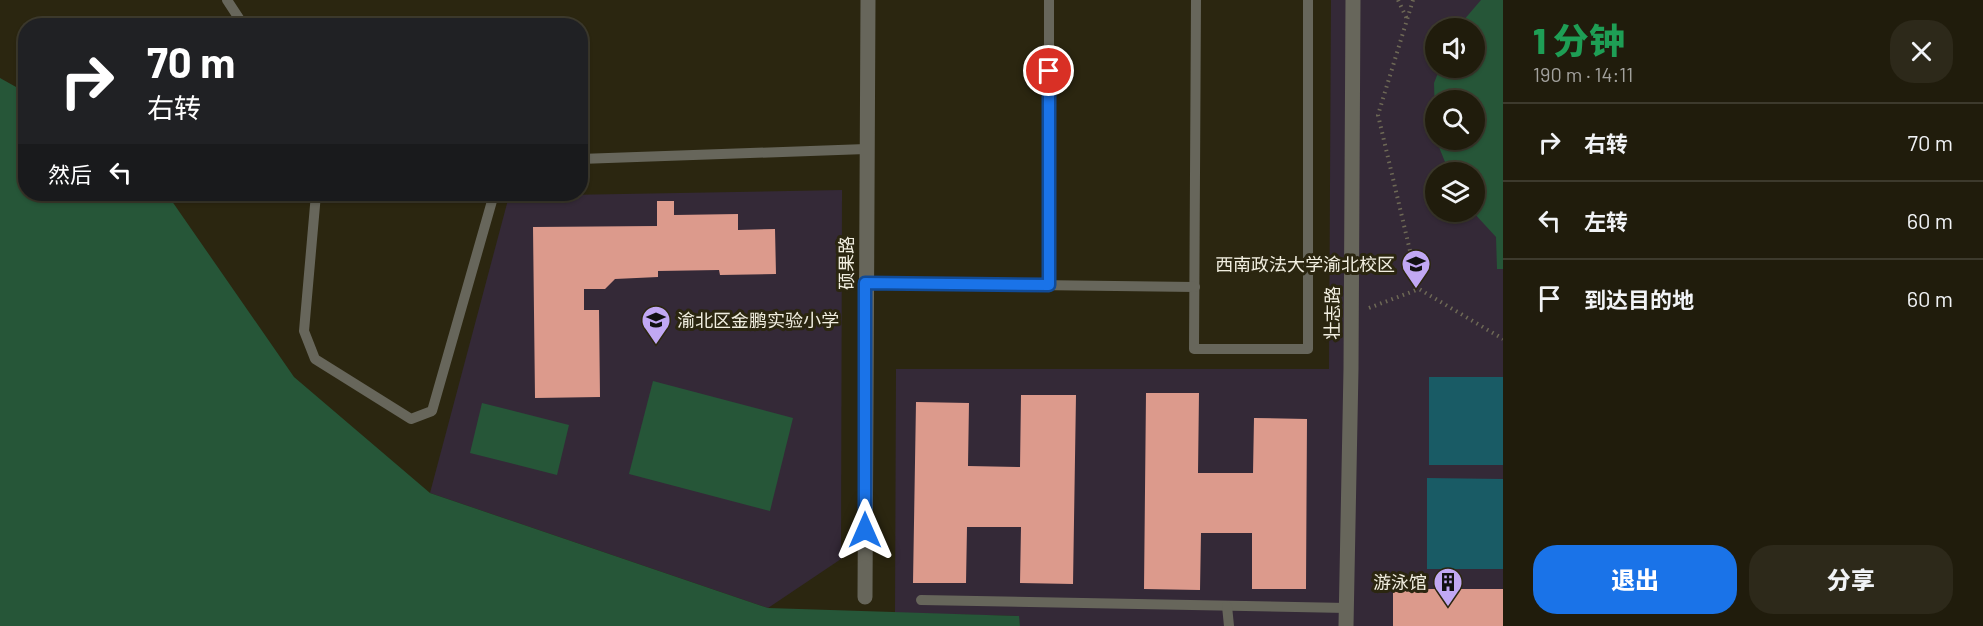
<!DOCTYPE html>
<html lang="zh">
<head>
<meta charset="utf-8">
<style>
  body { margin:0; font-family:Barlow,"Noto Sans SC",sans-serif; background:#2d291a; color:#f1f3f6; height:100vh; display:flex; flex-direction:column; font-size:22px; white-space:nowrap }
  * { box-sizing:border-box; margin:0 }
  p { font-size:20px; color:#a2a19d }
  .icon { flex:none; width:33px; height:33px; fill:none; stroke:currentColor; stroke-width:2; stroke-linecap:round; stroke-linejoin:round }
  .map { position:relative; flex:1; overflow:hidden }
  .panel { display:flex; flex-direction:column; background:#201c0c; width:480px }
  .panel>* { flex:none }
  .top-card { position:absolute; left:18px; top:18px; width:570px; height:183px; border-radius:24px; box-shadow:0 2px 4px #0004,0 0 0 2px #3d3a2d; background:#202124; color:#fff; overflow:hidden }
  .fabs { position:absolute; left:1425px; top:18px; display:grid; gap:12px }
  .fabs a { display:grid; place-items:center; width:60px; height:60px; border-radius:50%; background:#201c0c; box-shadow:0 2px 4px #0004,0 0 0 2px #3d3a2d; font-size:30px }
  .pin { position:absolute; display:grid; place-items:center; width:51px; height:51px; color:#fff; margin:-26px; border:3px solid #fff; border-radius:50%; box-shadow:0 2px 6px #0007 }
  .me { position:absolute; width:66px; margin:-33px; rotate:0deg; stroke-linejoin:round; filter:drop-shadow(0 0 4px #0008) }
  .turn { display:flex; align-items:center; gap:21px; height:126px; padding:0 30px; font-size:27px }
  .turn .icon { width:78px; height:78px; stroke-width:2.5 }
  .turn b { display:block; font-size:42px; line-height:51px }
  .then { display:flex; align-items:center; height:57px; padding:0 30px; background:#0003; gap:12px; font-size:22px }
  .round { display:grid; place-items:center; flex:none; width:63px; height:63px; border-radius:24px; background:#2d291a }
  .overview { display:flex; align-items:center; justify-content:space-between; height:102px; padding:0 30px }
  h1 { font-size:36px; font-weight:800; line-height:45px; color:#1e9e55 }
  .button { display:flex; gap:12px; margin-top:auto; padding:12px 30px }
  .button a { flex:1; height:69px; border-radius:24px; background:#1a73e8; color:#fff; font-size:24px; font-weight:800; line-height:69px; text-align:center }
  .button a+a { background:#2d291a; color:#f1f3f6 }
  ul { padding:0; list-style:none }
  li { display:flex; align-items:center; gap:18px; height:78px; padding:0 30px; border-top:2px solid #3d3a2d }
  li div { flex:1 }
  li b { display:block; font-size:22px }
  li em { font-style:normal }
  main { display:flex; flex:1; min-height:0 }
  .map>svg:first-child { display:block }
</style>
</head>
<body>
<main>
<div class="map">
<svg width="1503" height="626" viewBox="0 0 1503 626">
  <rect width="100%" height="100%" fill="#2b2610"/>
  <g fill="#342937" fill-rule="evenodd">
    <path d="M1331,0H1503V626H1020L1018,616L895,613L896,369H1329ZM1436,28H1474V68H1436ZM1436,100H1474V140H1436ZM1436,172H1474V212H1436Z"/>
    <path d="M842,190L841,559L768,608L430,493L509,196Z"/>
  </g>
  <g fill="#265638">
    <path d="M1481,0H1503V269H1497L1496,237L1473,212L1474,172H1449L1437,142V140H1474V100H1436L1435,116L1434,83L1440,68H1474V28H1457Z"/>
    <path d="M0,78L25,92L26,194H167L294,377L430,493L768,608L1019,616L1020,626H0Z"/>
    <path d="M653,381L793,418L770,511L629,474Z"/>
    <path d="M482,403L569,425L557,475L470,453Z"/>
  </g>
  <g fill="#195b65">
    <rect x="1429" y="377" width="74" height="88"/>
    <path d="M1427,478L1503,479V569H1427Z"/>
  </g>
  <g fill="#dc9a8c">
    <path d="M657,201H674V215L738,214V230L775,229L776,274L720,275L719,270L658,271V277L615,279L605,289H584V310H599L600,397L535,398L533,227L657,226Z"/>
    <path d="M1146,393H1199L1198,473H1253L1254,418L1307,419L1306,589H1252V533H1201L1200,590L1144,589Z"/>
    <path d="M1021,395H1076L1073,584L1020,583L1021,527H967L966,583H913L916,402L969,403L968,466L1020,467Z"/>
    <rect x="1393" y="589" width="110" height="37"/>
  </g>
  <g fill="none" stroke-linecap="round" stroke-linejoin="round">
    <g stroke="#6e6956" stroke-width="4" stroke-dasharray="1.5 4.5" stroke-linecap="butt">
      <path d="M1398,0L1407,19"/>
      <path d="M1413,0L1378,115L1419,289L1503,339"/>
      <path d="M1369,308L1419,289"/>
    </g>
    <g stroke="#67665b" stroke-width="10">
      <path d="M227,0L244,26"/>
      <path d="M1196,0L1194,349H1308V0"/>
      <path d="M580,159L866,149"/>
      <path d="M316,194L304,331L315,359L411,419L432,411L494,194"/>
      <path d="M865,283L1195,287"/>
      <path d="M1049,285V0"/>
      <path d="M921,600L1347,608"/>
      <path d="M1227,606L1229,626"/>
    </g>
    <path stroke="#67665b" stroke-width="15" d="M1346,626L1351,369L1353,0"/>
    <path stroke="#67665b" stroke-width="15" d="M865,597L868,0"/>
  </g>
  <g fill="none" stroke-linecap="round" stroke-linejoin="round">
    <g stroke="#114b97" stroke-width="15">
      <path id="route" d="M865,530V283L1049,285V71"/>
    </g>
    <use href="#route" stroke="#1a73e8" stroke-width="10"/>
  </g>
  <defs>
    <g id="university-pin" transform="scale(1.5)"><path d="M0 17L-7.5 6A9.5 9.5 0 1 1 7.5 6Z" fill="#c1a8f3" stroke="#2b2610"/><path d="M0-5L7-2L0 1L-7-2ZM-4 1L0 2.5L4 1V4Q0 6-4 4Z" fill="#111"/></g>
    <g id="school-pin" transform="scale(1.5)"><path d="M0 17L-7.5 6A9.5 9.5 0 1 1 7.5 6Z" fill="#c1a8f3" stroke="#2b2610"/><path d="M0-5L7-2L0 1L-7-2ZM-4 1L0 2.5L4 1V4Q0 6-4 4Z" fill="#111"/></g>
    <g id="building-pin" transform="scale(1.5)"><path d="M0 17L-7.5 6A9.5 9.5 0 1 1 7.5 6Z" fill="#c1a8f3" stroke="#2b2610"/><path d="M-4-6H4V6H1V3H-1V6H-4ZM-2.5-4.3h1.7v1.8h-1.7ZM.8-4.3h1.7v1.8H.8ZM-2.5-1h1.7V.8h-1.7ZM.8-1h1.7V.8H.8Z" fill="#111"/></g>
  </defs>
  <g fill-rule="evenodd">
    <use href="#university-pin" x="1416" y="264"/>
    <use href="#school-pin" x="656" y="320"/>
    <use href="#building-pin" x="1448" y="582"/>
  </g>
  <g text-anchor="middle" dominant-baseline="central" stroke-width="6" stroke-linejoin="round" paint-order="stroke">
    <g font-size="18" fill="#f1eee0" stroke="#2b2610">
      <text transform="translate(846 263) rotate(-90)">硕果路</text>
      <text transform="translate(1332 313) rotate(-90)">壮志路</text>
    </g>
    <g font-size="18" fill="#f1eee0" stroke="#2b2610" text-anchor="end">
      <text x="1395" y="264">西南政法大学渝北校区</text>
      <text x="677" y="320" text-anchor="start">渝北区金鹏实验小学</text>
      <text x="1427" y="582">游泳馆</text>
    </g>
  </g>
</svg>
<div class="fabs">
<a><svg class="icon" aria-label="sound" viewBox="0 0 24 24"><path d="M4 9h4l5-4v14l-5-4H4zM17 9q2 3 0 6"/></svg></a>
<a><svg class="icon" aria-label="search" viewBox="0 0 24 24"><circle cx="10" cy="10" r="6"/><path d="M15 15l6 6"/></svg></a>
<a><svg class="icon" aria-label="layers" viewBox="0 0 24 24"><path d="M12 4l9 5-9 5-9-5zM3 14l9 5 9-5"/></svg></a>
</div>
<div class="pin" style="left:1049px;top:71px;background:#d93025"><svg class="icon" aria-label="arrive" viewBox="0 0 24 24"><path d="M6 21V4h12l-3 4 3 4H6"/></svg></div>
<svg class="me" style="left:865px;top:530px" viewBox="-20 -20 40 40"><path d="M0-17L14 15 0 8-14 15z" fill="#1a73e8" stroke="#fff" stroke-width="4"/></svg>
<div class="top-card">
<div class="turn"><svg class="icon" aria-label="right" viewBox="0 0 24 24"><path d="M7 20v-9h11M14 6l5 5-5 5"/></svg><div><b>70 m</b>右转</div></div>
<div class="then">然后<svg class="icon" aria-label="left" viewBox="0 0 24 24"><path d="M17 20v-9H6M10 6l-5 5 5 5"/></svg></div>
</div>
</div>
<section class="panel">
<div class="overview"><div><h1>1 分钟</h1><p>190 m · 14:11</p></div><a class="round"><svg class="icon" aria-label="close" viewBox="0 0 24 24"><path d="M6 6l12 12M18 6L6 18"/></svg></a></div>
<ul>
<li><svg class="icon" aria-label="right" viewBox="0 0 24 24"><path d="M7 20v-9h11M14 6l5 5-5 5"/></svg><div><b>右转</b></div><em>70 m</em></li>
<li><svg class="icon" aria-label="left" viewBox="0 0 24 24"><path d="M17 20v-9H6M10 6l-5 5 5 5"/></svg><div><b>左转</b></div><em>60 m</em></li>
<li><svg class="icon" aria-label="arrive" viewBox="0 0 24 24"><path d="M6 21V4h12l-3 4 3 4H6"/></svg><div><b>到达目的地</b></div><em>60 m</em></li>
</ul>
<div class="button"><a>退出</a><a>分享</a></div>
</section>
</main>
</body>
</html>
